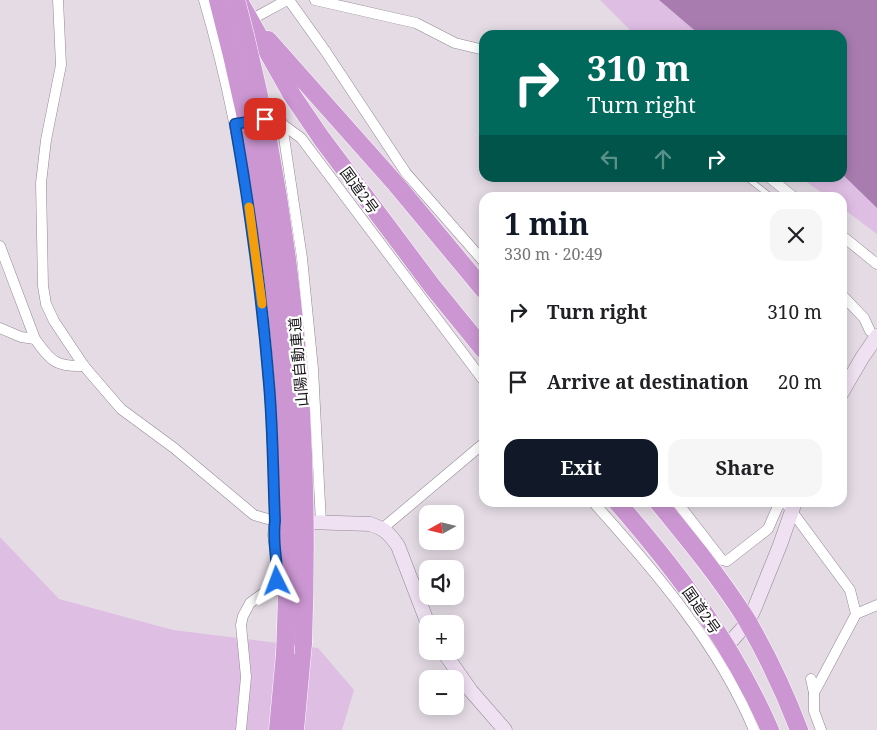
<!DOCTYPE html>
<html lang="en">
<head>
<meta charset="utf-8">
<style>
  body { margin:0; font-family:"Noto Serif","Noto Sans JP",serif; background:#f6f6f6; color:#202124; height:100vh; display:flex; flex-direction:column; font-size:19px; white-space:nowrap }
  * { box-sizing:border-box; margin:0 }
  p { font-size:16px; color:#757577 }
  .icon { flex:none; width:28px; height:28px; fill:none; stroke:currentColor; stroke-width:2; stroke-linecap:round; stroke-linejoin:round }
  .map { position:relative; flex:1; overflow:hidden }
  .drawer { position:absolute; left:479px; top:192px; width:368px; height:315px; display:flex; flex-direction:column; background:#fff; border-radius:15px; box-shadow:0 2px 12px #0003 }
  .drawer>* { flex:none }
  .hud { position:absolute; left:479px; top:30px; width:368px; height:152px; border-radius:15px; box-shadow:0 2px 12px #0003; background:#00695c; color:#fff; overflow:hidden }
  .needle { width:32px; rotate:262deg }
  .fabs { position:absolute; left:419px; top:505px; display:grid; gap:10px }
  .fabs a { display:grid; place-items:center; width:45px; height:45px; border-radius:10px; background:#fff; box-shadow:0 2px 12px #0003; font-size:25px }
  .pin { position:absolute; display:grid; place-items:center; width:42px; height:42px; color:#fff; margin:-21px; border-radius:10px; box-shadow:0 2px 8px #0006 }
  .me { position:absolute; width:55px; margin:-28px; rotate:357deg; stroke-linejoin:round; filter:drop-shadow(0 0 4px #0008) }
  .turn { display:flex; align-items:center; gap:18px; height:105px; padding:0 25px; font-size:22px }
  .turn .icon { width:65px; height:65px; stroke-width:2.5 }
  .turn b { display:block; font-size:35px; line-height:42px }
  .lanes { display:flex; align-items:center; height:48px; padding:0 25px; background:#0003; justify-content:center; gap:25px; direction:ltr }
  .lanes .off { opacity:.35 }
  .round { display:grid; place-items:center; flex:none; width:52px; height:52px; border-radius:15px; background:#f6f6f6 }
  .head { display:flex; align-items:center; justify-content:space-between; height:85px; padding:0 25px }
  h1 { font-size:30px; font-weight:700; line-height:38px; color:#111827 }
  .button { display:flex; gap:10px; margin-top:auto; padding:10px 25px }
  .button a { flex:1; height:58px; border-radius:15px; background:#111827; color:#fff; font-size:20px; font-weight:700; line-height:58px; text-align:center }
  .button a+a { background:#f6f6f6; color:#202124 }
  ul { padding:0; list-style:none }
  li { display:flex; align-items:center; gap:15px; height:70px; padding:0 25px }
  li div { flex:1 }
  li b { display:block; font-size:19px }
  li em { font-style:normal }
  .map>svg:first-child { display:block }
</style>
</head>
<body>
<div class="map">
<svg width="877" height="730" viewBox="0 0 877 730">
  <rect width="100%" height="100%" fill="#e4dbe5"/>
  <g fill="#dfbee4">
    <path d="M600,0H659L700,35H635Z"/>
    <path d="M841,173L877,208V234L841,207V198L828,197L801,178H841Z"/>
    <path d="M0,537L59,599L173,630L318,648L354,690L342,730H0Z"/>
  </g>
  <path fill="#a97cb0" d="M659,0H877V208L841,173V35H700Z"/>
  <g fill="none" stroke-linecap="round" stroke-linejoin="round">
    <g stroke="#918892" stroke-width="6">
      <path id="lane" d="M747,178L773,198"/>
    </g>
    <g stroke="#918892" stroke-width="11">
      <g id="street">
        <path d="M58,0L61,65L46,140L41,183L43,286L46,304L54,321L84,366L121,409L174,448L254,515L275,521"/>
        <path d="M204,0C241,125 259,255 269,385C273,430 273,476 275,521L273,535L278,568L277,581L272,587L250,603L243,616L241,625L246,677L241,730"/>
        <path d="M289,0L326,52L406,173L484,262"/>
        <path d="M315,0L416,23L455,43L484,50"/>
        <path d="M247,22L287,0"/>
        <path d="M259,120L280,117L282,124L302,258L313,369L321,523"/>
        <path d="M282,124L301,138L484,381"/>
        <path d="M770,178L795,198"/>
        <path d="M841,235L877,264"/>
        <path d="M0,246L35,339C51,361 55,367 84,366"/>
        <path d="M841,294L864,318L870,331"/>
        <path d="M0,328L21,337L35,339"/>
        <path d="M593,502C655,571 718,644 754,730"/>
        <path d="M677,502L722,560L727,561L768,529L778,506L783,502"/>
        <path d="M785,502L850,590L856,614L814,693"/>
        <path d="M383,528L484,443"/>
        <path d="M856,614L877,605"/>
        <path d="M811,679L814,693V711L821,730"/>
      </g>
    </g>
    <g stroke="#918892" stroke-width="15">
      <g id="secondary">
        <path d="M841,394L862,358L877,336"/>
        <path d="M275,521L370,524C385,529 389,533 398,546L428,624"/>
        <path d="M727,646L748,622L755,607L780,545L795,502"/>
        <path d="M443,651L471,691L505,730"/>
      </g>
    </g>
    <g stroke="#fff" stroke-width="19">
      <g id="highway">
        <path d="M239,1L292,95L322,139L432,286L484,350"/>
        <path d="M268,40L395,183L484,290"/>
        <path d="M617,502C678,572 733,645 770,730"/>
        <path d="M658,502C690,541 722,580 748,622C768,657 785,693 799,730"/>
        <path d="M278,730L285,654"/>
        <path d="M295,730L303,643"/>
      </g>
    </g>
    <use href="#lane" stroke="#fff" stroke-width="5"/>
    <use href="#street" stroke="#fff" stroke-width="10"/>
    <use href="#secondary" stroke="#efe0f2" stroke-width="14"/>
    <use href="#highway" stroke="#cb96d2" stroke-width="18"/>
    <g stroke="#fff" stroke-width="19" stroke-linecap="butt">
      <g id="highway-bridge">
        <path d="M218,0C261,162 287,331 288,499C289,551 287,602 285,654"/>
        <path d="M236,0C293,213 311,423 303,643"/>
      </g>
    </g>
    <use href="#highway-bridge" stroke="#cb96d2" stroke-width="18"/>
  </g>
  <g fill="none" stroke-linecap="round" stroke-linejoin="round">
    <g stroke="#114b97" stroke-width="12">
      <path id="route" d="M265,119L235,124C250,210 262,297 269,384C273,430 273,476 275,521C272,542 278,561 277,581"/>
    </g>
    <use href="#route" stroke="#1a73e8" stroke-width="9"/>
    <path stroke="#f59e0b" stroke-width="9" d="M249,207L262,304"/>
  </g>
  <g text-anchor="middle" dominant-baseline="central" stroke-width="4.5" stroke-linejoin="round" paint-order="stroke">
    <g font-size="15" fill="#181418" stroke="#fff">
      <text transform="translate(360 190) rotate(54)">国道2号</text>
      <text transform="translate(298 362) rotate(-95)">山陽自動車道</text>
      <text transform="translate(702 610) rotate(55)">国道2号</text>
    </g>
  </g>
</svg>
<div class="fabs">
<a><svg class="needle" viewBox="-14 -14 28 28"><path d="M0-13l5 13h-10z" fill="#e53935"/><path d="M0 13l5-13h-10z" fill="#757577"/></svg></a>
<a><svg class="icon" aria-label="sound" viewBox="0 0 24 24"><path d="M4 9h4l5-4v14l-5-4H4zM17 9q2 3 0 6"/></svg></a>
<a>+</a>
<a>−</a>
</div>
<div class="pin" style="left:265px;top:119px;background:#d93025"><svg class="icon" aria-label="arrive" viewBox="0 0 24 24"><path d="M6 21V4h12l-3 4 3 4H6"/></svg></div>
<svg class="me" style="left:277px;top:581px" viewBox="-20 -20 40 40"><path d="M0-17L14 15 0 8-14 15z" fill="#1a73e8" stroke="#fff" stroke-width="4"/></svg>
<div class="hud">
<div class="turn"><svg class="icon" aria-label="right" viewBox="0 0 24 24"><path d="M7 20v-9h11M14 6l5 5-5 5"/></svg><div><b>310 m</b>Turn right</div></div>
<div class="lanes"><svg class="icon off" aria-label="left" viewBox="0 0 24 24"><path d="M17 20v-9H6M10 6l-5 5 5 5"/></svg><svg class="icon off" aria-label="ahead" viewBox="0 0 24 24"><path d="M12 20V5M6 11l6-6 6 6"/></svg><svg class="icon" aria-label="right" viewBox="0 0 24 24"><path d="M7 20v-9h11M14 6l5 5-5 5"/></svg></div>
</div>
<section class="drawer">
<div class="head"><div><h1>1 min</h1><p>330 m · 20:49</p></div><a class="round"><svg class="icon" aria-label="close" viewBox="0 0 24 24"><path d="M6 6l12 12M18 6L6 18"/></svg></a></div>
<ul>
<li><svg class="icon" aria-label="right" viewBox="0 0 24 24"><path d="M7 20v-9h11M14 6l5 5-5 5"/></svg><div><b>Turn right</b></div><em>310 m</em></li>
<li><svg class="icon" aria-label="arrive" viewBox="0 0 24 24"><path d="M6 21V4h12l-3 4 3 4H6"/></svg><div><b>Arrive at destination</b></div><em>20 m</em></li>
</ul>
<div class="button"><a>Exit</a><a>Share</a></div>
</section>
</div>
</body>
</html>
